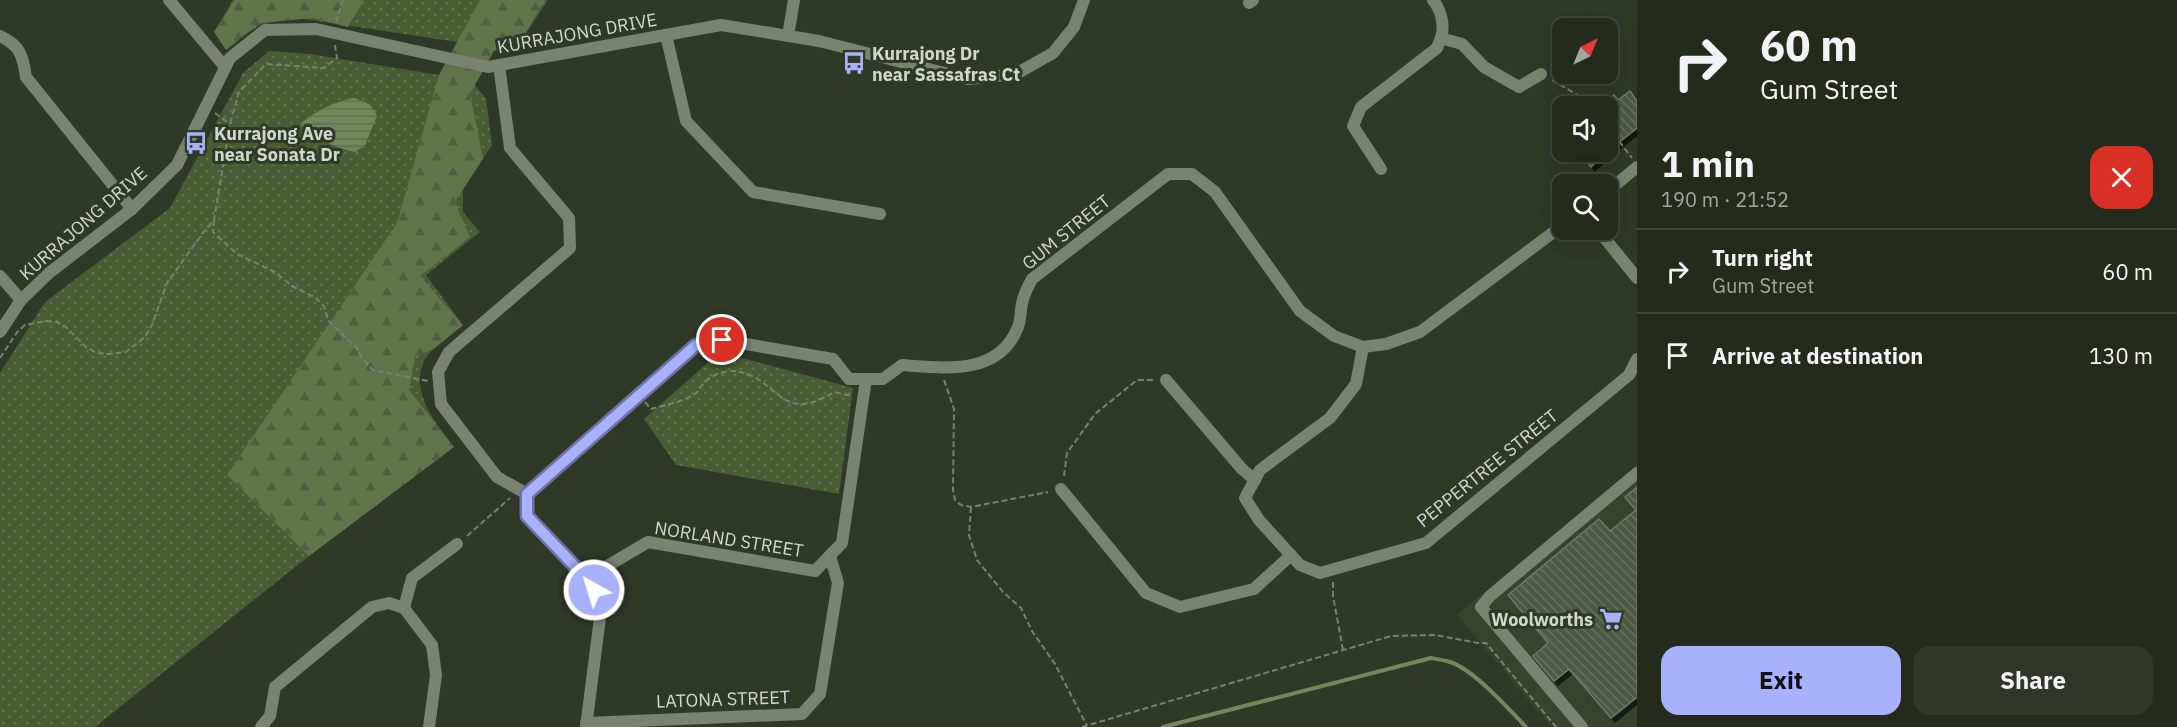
<!DOCTYPE html>
<html lang="en">
<head>
<meta charset="utf-8">
<style>
  body { margin:0; font-family:"IBM Plex Sans",sans-serif; background:#303629; color:#f1f3f6; height:100vh; display:flex; flex-direction:column; font-size:22px; white-space:nowrap }
  * { box-sizing:border-box; margin:0 }
  p { font-size:20px; color:#a3a7a3 }
  .icon { flex:none; width:33px; height:33px; fill:none; stroke:currentColor; stroke-width:2; stroke-linecap:round; stroke-linejoin:round }
  .map { position:relative; flex:1; overflow:hidden }
  .sheet { display:flex; flex-direction:column; background:#242a1c; width:540px }
  .sheet>* { flex:none }
  .top-card { background:#242a1c; color:#f1f3f6; overflow:hidden }
  .needle { width:39px; rotate:43deg }
  .fabs { position:absolute; left:1552px; top:18px; display:grid; gap:12px }
  .fabs a { display:grid; place-items:center; width:66px; height:66px; border-radius:12px; background:#242a1c; box-shadow:0 6px 24px #0002,0 0 0 2px #41463b; font-size:30px }
  .pin { position:absolute; display:grid; place-items:center; width:51px; height:51px; color:#fff; margin:-26px; border:3px solid #fff; border-radius:50%; box-shadow:0 2px 6px #0007 }
  .me { position:absolute; width:66px; margin:-33px; rotate:321deg; stroke-linejoin:round; filter:drop-shadow(0 0 4px #0008) }
  .turn { display:flex; align-items:center; gap:21px; height:126px; padding:0 24px; font-size:27px }
  .turn .icon { width:78px; height:78px; stroke-width:2.5 }
  .turn b { display:block; font-size:42px; line-height:51px }
  .round { display:grid; place-items:center; flex:none; width:63px; height:63px; border-radius:18px; background:#303629 }
  .headline { display:flex; align-items:center; justify-content:space-between; height:102px; padding:0 24px }
  h1 { font-size:36px; font-weight:800; line-height:45px }
  .cta { display:flex; gap:12px; margin-top:auto; padding:12px 24px }
  .cta a { flex:1; height:69px; border-radius:18px; background:#a7b1fc; color:#111; font-size:24px; font-weight:800; line-height:69px; text-align:center }
  .cta a+a { background:#303629; color:#f1f3f6 }
  ul { padding:0; list-style:none }
  li { display:flex; align-items:center; gap:18px; height:84px; padding:0 24px; border-top:2px solid #41463b }
  li div { flex:1 }
  li b { display:block; font-size:22px }
  li em { font-style:normal }
  main { display:flex; flex:1; min-height:0 }
  .map>svg:first-child { display:block }
</style>
</head>
<body>
<main>
<div class="map">
<svg width="1637" height="727" viewBox="0 0 1637 727">
  <defs>
    <pattern id="green-dots" width="8" height="8" patternUnits="userSpaceOnUse" patternTransform="scale(1.5)"><rect width="8" height="8" fill="#4a5c33"/><path d="M2 2h.1M6 6h.1" fill="none" stroke="#63734f" stroke-width="1.8" stroke-linecap="round"/></pattern>
    <pattern id="forest-firs" width="22" height="20" patternUnits="userSpaceOnUse" patternTransform="scale(1.5)"><rect width="22" height="20" fill="#61744a"/><path d="M5 1l3.5 6h-7zM16 11l3.5 6h-7z" fill="#525d44"/></pattern>
    <pattern id="water-rules" width="6" height="5" patternUnits="userSpaceOnUse" patternTransform="scale(1.5)"><rect width="6" height="5" fill="#73875c"/><path d="M0 2.5h6" fill="none" stroke="#616e51"/></pattern>
    <pattern id="building-back-hatch" width="6" height="6" patternUnits="userSpaceOnUse" patternTransform="scale(1.5)"><rect width="6" height="6" fill="#4e5844"/><path d="M-1 5l2 2M0 0l6 6M5-1l2 2" fill="none" stroke="#676f5e"/></pattern>
    <filter id="shadow"><feDropShadow dx="4" dy="4" stdDeviation="0" flood-color="#0009"/></filter>
  </defs>
  <rect width="100%" height="100%" fill="#303826"/>
  <path fill="#38432b" d="M1637,465V727H1551L1457,615Z"/>
  <g fill="url(#green-dots)">
    <path d="M233,0H548L519,44L484,46L291,17L260,25L227,46L214,32Z"/>
    <path d="M269,51L310,54L470,80L486,98L492,145L463,190V212L480,232L426,275L463,325C452,334 428,350 423,363C411,395 437,424 454,447L309,556L95,727H0V373L45,302L170,208L243,73Z"/>
    <path d="M720,352L853,388L839,494L676,465L644,419Z"/>
  </g>
  <g fill="url(#forest-firs)">
    <path d="M235,0H364L348,27L313,18L260,23L226,50L214,32Z"/>
    <path d="M480,0H545L519,44L494,51L470,94L483,158L456,200L458,210L470,237L420,276L463,325L435,348L415,357L409,390L454,447L309,556L227,475L397,223L439,75Z"/>
  </g>
  <path fill="url(#water-rules)" d="M354,98C366,102 372,104 377,116L365,145L355,152C334,148 315,138 300,124C317,111 332,102 354,98Z"/>
  <g fill="none" stroke-linecap="round" stroke-linejoin="round">
    <path stroke="#73875c" stroke-width="4" d="M1163,727L1431,658C1437,659 1444,660 1450,662C1473,669 1509,709 1526,727"/>
  </g>
  <g fill="url(#building-back-hatch)" stroke="#707a65" stroke-width="1.5" filter="url(#shadow)">
    <path d="M1630,91L1637,101V128L1608,151V106H1599L1614,95L1618,100Z"/>
    <path d="M1579,152H1607L1591,167Z"/>
    <path d="M1637,487V697L1611,718L1569,669L1554,681L1533,656L1548,643L1508,595L1599,519L1610,531L1636,510L1625,497Z"/>
  </g>
  <g fill="none" stroke-linecap="round" stroke-linejoin="round">
    <g stroke="#798071" stroke-width="2" stroke-dasharray="6 3" stroke-linecap="butt">
      <path d="M336,22L343,0"/>
      <path d="M1552,80L1588,101L1592,106"/>
      <path d="M215,113L230,124"/>
      <path d="M1608,127L1632,158"/>
      <path d="M214,220L213,232L237,254L275,272L292,286L316,298L324,306L328,320L357,348L362,358L373,370L428,381"/>
      <path d="M0,358L18,331L25,325L45,321L57,322L66,327L87,348L97,353L108,354L126,352L145,337L152,325L167,283L202,234L214,220L230,124L239,92L266,64L324,68L337,58L335,45"/>
      <path d="M944,380L954,409L953,490L955,500L961,505L971,507L1048,492"/>
      <path d="M645,402L651,409C664,405 683,402 695,394C699,391 701,386 704,383C712,375 722,371 733,371C778,374 778,427 834,392L852,396"/>
      <path d="M1064,476L1067,453L1095,414L1137,380H1154"/>
      <path d="M971,507L969,535L977,560L1003,592L1021,608L1032,631L1055,664L1087,726"/>
      <path d="M467,536L510,498"/>
      <path d="M1333,582V596L1343,650"/>
      <path d="M1082,727L1391,636L1435,635L1478,643H1486L1556,727"/>
    </g>
    <g stroke="#7a8370" stroke-width="12">
      <path d="M169,0L225,67"/>
      <path d="M1433,0C1441,10 1445,25 1441,38L1462,44L1484,67L1519,87L1541,74"/>
      <path d="M1249,3L1253,0"/>
      <path d="M666,35L686,121L753,192L880,214"/>
      <path d="M0,36C20,45 23,56 26,77L132,209"/>
      <path d="M788,36L794,0"/>
      <path d="M499,65L510,148L569,218L570,248L449,352L438,372L441,404L497,477L527,494"/>
      <path d="M1381,169L1353,126L1361,107L1437,48L1441,38"/>
      <path d="M1608,191L1637,167"/>
      <path d="M1598,230L1637,278"/>
      <path d="M0,276L21,300"/>
      <path d="M0,332L21,300L49,273L132,209L177,165L230,58L265,30L316,29L488,67L721,25L819,41L968,79L1016,74L1053,53L1074,27L1084,0"/>
      <path d="M1363,347L1356,384L1330,418L1260,470L1245,498L1259,520L1300,565L1320,573L1426,543L1629,375L1637,359"/>
      <path d="M1166,380L1242,469L1255,480"/>
      <path d="M1061,489L1146,593L1180,607L1254,589L1291,555"/>
      <path d="M587,578L648,542L815,571L842,543L866,379"/>
      <path d="M404,608L412,578L457,544"/>
      <path d="M586,723L802,714L820,694L838,583L830,556"/>
      <path d="M261,727L270,716L275,687L372,607L389,603L404,608L432,645L436,675L429,727"/>
      <path d="M586,727L602,602L587,578L527,516V494L638,394L697,345L722,340L833,359L849,379H883L902,365C945,368 999,376 1018,327C1021,320 1020,312 1022,304C1023,295 1028,287 1032,279L1168,174H1192L1215,192L1300,311L1334,336L1363,347L1386,344L1420,332L1563,225"/>
      <path d="M1582,727L1481,607L1490,596L1637,473"/>
    </g>
  </g>
  <g fill="none" stroke-linecap="round" stroke-linejoin="round">
    <g stroke="#6d73a4" stroke-width="15">
      <path id="route" d="M594,590L586,578L527,516V494L696,345L722,340"/>
    </g>
    <use href="#route" stroke="#a7b1fc" stroke-width="10"/>
  </g>
  <defs>
    <g id="bus-bare" transform="scale(1.8)"><path d="M-5-6H5V4H4V6H2V4H-2V6H-4V4H-5ZM-3.5-4V0h7V-4ZM-3.5 1.2v1.5H-2V1.2ZM2 1.2v1.5H3.5V1.2Z" fill="#a7b1fc" stroke="#303826" stroke-width="2.5" paint-order="stroke"/></g>
    <g id="supermarket-bare" transform="scale(1.8)"><path d="M-6-5.5h2.5l.6 2H6L4.5 2H-2.5L-4.4-4H-6ZM-1.5 3.2a1.3 1.3 0 1 0 .1 0ZM3 3.2a1.3 1.3 0 1 0 .1 0Z" fill="#a7b1fc" stroke="#303826" stroke-width="2.5" paint-order="stroke"/></g>
  </defs>
  <g fill-rule="evenodd">
    <use href="#bus-bare" x="854" y="63"/>
    <use href="#bus-bare" x="196" y="143"/>
    <use href="#supermarket-bare" x="1611" y="619"/>
  </g>
  <g text-anchor="middle" dominant-baseline="central" stroke-width="6" stroke-linejoin="round" paint-order="stroke">
    <g font-size="18" fill="#d2d7cc" stroke="#303826">
      <text transform="translate(577 33) rotate(-10)">KURRAJONG DRIVE</text>
      <text transform="translate(83 223) rotate(-41)">KURRAJONG DRIVE</text>
      <text transform="translate(1066 232) rotate(-39)">GUM STREET</text>
      <text transform="translate(1487 468) rotate(-39)">PEPPERTREE STREET</text>
      <text transform="translate(729 539) rotate(9)">NORLAND STREET</text>
      <text transform="translate(723 699) rotate(-2)">LATONA STREET</text>
    </g>
    <g font-size="18" font-weight="bold" fill="#d2d7cc" stroke="#303826" text-anchor="start">
      <text x="872" y="53">Kurrajong Dr<tspan x="872" dy="21">near Sassafras Ct</tspan></text>
      <text x="214" y="133">Kurrajong Ave<tspan x="214" dy="21">near Sonata Dr</tspan></text>
      <text x="1593" y="619" text-anchor="end">Woolworths</text>
    </g>
  </g>
</svg>
<div class="fabs">
<a><svg class="needle" viewBox="-14 -14 28 28"><path d="M0-13l5 13h-10z" fill="#e53935"/><path d="M0 13l5-13h-10z" fill="#a3a7a3"/></svg></a>
<a><svg class="icon" aria-label="sound" viewBox="0 0 24 24"><path d="M4 9h4l5-4v14l-5-4H4zM17 9q2 3 0 6"/></svg></a>
<a><svg class="icon" aria-label="search" viewBox="0 0 24 24"><circle cx="10" cy="10" r="6"/><path d="M15 15l6 6"/></svg></a>
</div>
<div class="pin" style="left:722px;top:340px;background:#d93025"><svg class="icon" aria-label="arrive" viewBox="0 0 24 24"><path d="M6 21V4h12l-3 4 3 4H6"/></svg></div>
<svg class="me" style="left:594px;top:590px" viewBox="-20 -20 40 40"><circle r="17" fill="#a7b1fc" stroke="#fff" stroke-width="3"/><path d="M0-11L8 9 0 5-8 9z" fill="#fff"/></svg>
</div>
<section class="sheet">
<div class="top-card">
<div class="turn"><svg class="icon" aria-label="right" viewBox="0 0 24 24"><path d="M7 20v-9h11M14 6l5 5-5 5"/></svg><div><b>60 m</b>Gum Street</div></div>
</div>
<div class="headline"><div><h1>1 min</h1><p>190 m · 21:52</p></div><a class="round" style="background:#d93025;color:#fff"><svg class="icon" aria-label="close" viewBox="0 0 24 24"><path d="M6 6l12 12M18 6L6 18"/></svg></a></div>
<ul>
<li><svg class="icon" aria-label="right" viewBox="0 0 24 24"><path d="M7 20v-9h11M14 6l5 5-5 5"/></svg><div><b>Turn right</b><p>Gum Street</p></div><em>60 m</em></li>
<li><svg class="icon" aria-label="arrive" viewBox="0 0 24 24"><path d="M6 21V4h12l-3 4 3 4H6"/></svg><div><b>Arrive at destination</b></div><em>130 m</em></li>
</ul>
<div class="cta"><a>Exit</a><a>Share</a></div>
</section>
</main>
</body>
</html>
